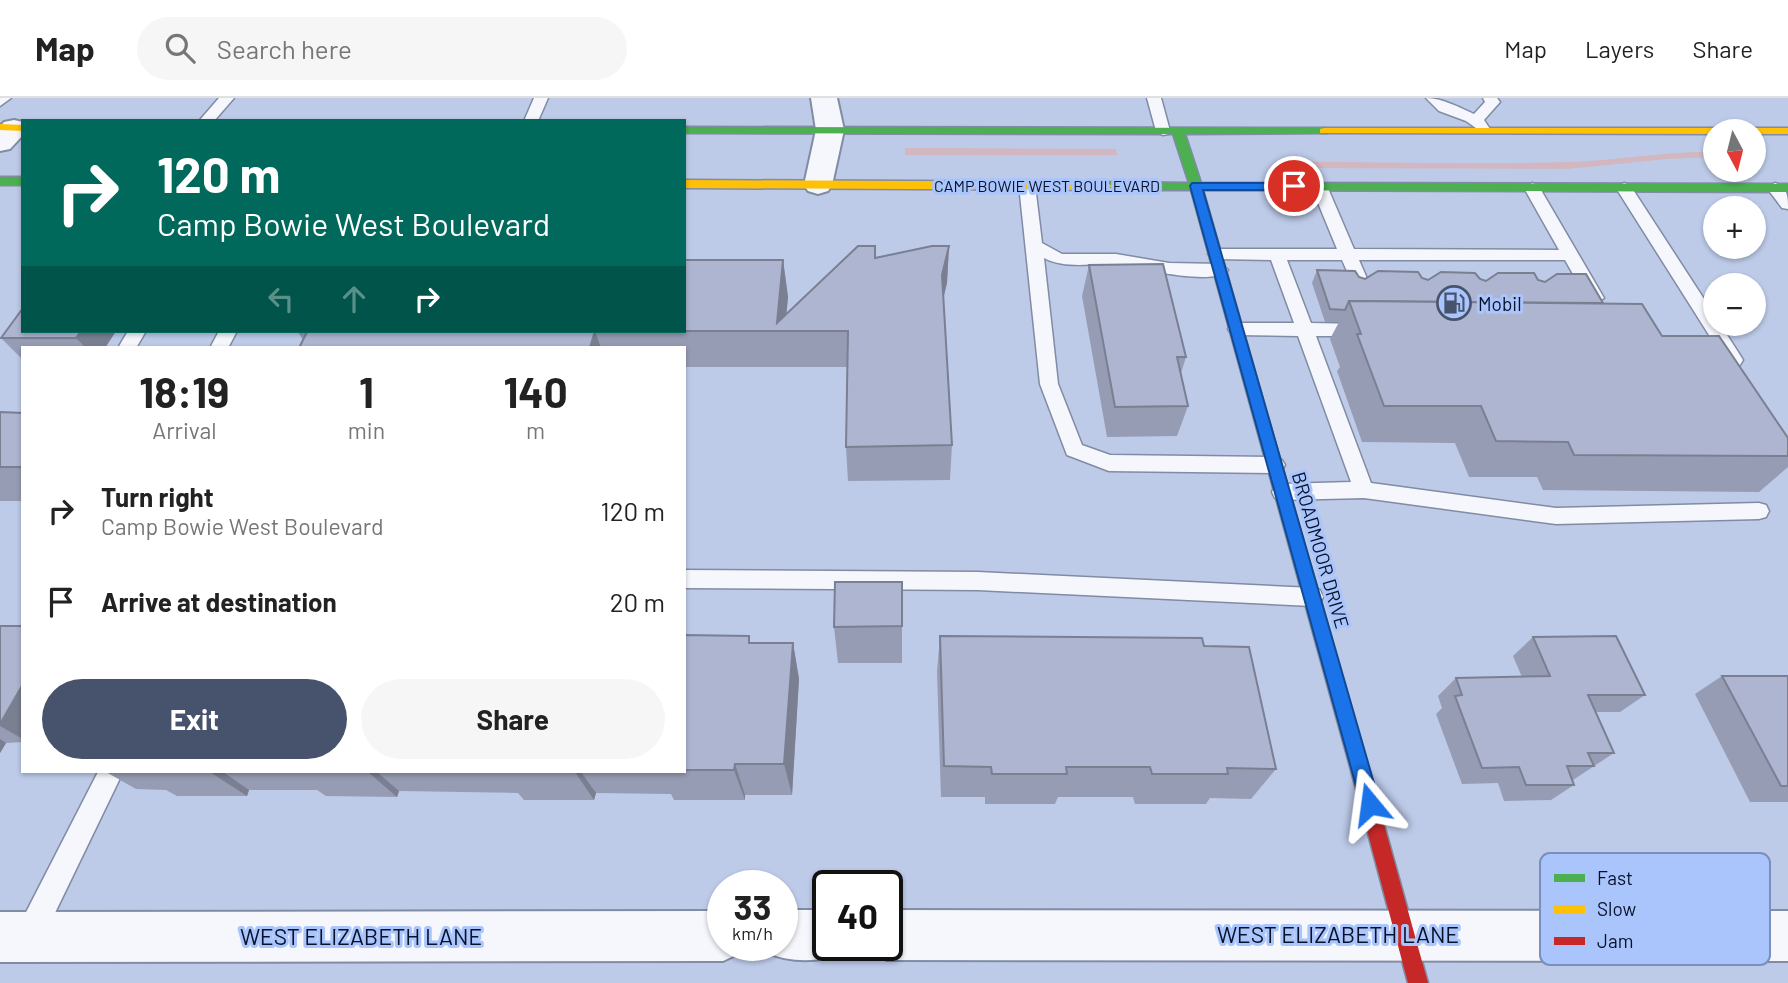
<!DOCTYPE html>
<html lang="en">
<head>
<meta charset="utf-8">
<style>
  body { margin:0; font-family:Barlow,sans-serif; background:#f6f6f6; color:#222; height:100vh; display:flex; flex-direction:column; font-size:26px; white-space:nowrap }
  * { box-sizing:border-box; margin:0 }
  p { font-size:23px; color:#767676 }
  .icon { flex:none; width:38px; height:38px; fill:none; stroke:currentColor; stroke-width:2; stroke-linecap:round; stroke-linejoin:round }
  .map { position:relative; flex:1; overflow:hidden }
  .details { position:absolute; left:21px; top:248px; width:665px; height:427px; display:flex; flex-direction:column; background:#fff; border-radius:0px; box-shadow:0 2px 5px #0004 }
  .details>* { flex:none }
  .top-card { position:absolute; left:21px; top:21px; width:665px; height:214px; border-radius:0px; box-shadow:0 2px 5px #0004; background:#00695c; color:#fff; overflow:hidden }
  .needle { width:46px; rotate:173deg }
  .fabs { position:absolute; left:1703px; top:21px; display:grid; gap:14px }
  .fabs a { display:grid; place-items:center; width:63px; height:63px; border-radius:50%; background:#fff; box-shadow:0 2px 5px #0004; font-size:35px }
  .speed { position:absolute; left:707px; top:772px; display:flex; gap:14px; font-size:35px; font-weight:700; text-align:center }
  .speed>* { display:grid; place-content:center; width:91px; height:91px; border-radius:50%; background:#fff; box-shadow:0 2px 5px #0004; line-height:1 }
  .speed small { font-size:18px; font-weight:400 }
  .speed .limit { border:4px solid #111; border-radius:10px; background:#fff; color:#111 }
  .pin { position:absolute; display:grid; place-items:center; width:60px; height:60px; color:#fff; margin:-30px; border:4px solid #fff; border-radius:50%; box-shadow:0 2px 7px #0007 }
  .me { position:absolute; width:77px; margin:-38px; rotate:344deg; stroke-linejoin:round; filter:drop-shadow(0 0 5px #0008) }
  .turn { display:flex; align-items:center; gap:24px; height:147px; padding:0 21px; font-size:32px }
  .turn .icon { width:91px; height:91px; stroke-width:2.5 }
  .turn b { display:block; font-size:49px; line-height:60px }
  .lanes { display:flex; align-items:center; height:66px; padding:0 21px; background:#0003; justify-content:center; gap:35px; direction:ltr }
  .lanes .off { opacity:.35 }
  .eta { display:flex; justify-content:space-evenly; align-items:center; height:119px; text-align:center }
  .eta b { font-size:42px; font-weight:700; line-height:49px }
  .action { display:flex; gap:14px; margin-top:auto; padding:14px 21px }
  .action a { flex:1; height:80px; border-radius:42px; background:#47526d; color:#fff; font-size:28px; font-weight:700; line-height:80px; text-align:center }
  .action a+a { background:#f6f6f6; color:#222 }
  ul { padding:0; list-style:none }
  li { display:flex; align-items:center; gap:21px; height:91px; padding:0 21px }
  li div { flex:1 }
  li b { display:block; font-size:26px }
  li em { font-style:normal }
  header { display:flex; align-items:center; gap:42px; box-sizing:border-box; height:98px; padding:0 35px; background:#fff; border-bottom:2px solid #e0e0e0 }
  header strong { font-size:33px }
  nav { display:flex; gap:38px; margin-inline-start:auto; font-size:24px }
  .search { width:490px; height:63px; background:#f6f6f6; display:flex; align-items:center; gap:18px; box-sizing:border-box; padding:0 24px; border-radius:38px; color:#767676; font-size:26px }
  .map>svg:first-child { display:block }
</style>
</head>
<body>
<header>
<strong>Map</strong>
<div class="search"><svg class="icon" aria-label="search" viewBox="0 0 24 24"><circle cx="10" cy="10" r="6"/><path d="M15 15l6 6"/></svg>Search here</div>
<nav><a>Map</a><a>Layers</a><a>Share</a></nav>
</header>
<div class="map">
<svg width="1788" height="885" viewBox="0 0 1788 885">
  <rect width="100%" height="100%" fill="#bdcbe9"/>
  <g fill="#d2b6c0">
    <path d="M905,50L1116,51L1117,57H905Z"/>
    <path d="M1715,54V59L1667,61L1567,71L1281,70L1278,63C1375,64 1474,67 1571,64C1620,62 1667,53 1715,54Z"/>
  </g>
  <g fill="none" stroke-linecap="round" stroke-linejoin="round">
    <g stroke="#808ba4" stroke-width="3">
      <g id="lane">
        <path d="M0,0H11L0,8Z"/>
        <path d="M219,0H234L214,23H199Z"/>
        <path d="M534,0H548L538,23H524Z"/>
        <path d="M1147,0H1161L1170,33L1168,36L1163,37L1156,33Z"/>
        <path d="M1426,0C1442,0 1458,9 1474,16L1485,4L1483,0H1497L1500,4L1484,22L1490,31L1483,35L1466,23L1439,13Z"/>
        <path d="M1027,82L1035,87L1042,145L1062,156H1116L1169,165L1220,166L1228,172C1216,189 1139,170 1118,167C1093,164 1067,172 1044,160L1058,286L1082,347L1110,357L1275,359L1282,362L1285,367L1282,372L1275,375L1109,373L1067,357L1040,286L1019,87Z"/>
        <path d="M1319,83L1327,88L1354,151L1559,152L1524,90L1532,85L1538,87L1604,200L1595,206L1589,204L1565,162H1359L1369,185L1360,191L1354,189L1342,162H1287L1311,225L1362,226L1368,228L1371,232L1368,236L1362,238H1316L1371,385L1556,410L1759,405L1766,407L1769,413L1766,419L1759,421L1556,426L1364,400L1282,402L1275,400L1272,394L1275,388L1282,386L1351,384L1298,238L1237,237L1231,235L1228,231L1231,227L1237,225H1294L1271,162L1216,161L1208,156L1216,151H1337L1311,88Z"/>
        <path d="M1624,85L1630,87L1715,218V226H1720L1740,257L1743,262L1740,267H1728L1616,90Z"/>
        <path d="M1775,85C1788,89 1788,99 1788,111L1782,110L1767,90Z"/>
        <path d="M128,233H146L136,250H118Z"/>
        <path d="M219,233H237L228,250H210Z"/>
        <path d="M684,472L978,474L1312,490L1320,492L1323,499L1320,506L1312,508L978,492L684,490Z"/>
        <path d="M98,674H123L39,848L29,851L19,848L16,838L19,828Z"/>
      </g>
    </g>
    <g stroke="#808ba4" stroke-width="4">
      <g id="street">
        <path d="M811,0H837L844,32L832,87L828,93L818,96L808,93L804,87L816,32Z"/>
        <path d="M14,22L23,24V37L10,51L0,53V29L4,24Z"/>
        <path d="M782,812H828V847H849L845,854C820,865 790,865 765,854L761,847H782Z"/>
        <path d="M887,812L1788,813V863L887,862L870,854L866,847H887Z"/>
        <path d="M723,813V847H744L740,855L723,863L0,864V814Z"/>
      </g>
    </g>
    <g stroke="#808ba4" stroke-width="3">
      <g id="fast">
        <path d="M684,29L1324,30L1328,31V35L1185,36L1201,85L1788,86V94L1203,92L1370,676L1367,682L1361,685L1355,682L1352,676L1191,92H1106L1100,88L1106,84L1189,85L1173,36L684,35Z"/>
        <rect x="0" y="79" width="23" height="8"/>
      </g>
    </g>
    <g stroke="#808ba4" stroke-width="3">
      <g id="slow">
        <path d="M0,26L23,27V33L0,32Z"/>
        <path d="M1324,30H1788V36H1754V33H1715V36L1320,35V31Z"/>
        <path d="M684,82L1106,84L1112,88L1106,92L684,90Z"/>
      </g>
    </g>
    <g stroke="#808ba4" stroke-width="3">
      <path id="jam" d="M1361,667L1367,670L1370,676L1428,885H1408L1352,676L1355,670Z"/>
    </g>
    <use href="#lane" fill="#f5f7fc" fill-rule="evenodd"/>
    <use href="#street" fill="#f5f7fc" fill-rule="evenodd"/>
    <use href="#fast" fill="#4caf50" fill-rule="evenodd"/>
    <use href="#slow" fill="#ffc107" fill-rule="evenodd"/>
    <use href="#jam" fill="#c62828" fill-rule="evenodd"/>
  </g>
  <g fill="#969cb3">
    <path d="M949,148L947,185L943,201L952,347L950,382L848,383L846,349L847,269H684V250H299L303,242L298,234L783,162L788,199L786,216L875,160Z"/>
    <path d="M1089,167L1186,259L1181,275L1188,308L1177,338L1107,339L1082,198Z"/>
    <path d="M1317,172L1365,181L1422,180L1428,182L1480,181L1486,183L1538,182L1603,205L1662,238L1788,340V369L1759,394L1543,392L1537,379H1469L1455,345L1362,344L1337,273L1340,269L1330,241L1339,224H1325L1312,185Z"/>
    <path d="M23,233H116L105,250H23V262L1,240Z"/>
    <path d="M0,314L23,315V403H0Z"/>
    <path d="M0,528H23V644L6,645L0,655Z"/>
    <path d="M902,528V565H838L834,529Z"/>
    <path d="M684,537L751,545H793L799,581L792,697H745V702H674L671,696L596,695L594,702H524L518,695L399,693L397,699L326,698L317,692H249L247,698H177L166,692L136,691L106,674H684Z"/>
    <path d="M940,538L1204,548L1276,671L1251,701L1210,700L1206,706H1135L1133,699H1058L1055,706H985V699H941L937,574Z"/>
    <path d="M1533,539L1645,597L1620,614H1596L1614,655L1573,682L1574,687L1551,702L1504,703L1498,685L1462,686L1436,616L1442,610L1438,598L1456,580L1522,579L1513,558Z"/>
    <path d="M1722,578H1788V704H1750L1695,596Z"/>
  </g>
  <g fill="#7a7f92">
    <path d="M949,148L947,185L940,214L942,177Z"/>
    <path d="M783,162L788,199L785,233L777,225Z"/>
    <path d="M81,233H116L105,250H86L76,240Z"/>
    <path d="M595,233L601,250H590Z"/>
    <path d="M793,545L799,581L792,697L784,666Z"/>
    <path d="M23,586V641L0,628Z"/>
    <path d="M0,641L6,645L0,655Z"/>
    <path d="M735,666L745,697V702L734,672Z"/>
    <path d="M210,674H223L249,692L247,698Z"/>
    <path d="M368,674H377L399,693L397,699Z"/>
    <path d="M575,674H581L596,695L594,702Z"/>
  </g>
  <g fill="#aeb5d0" stroke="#7a7f92" stroke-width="2">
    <path d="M858,148H875V160L932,148H949L942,177L952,347L846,349L848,233H684V162H783L777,225Z"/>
    <path d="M1163,166L1186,259H1177L1188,308L1115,309L1089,167Z"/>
    <path d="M1317,172L1355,173L1359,179L1365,181L1378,173L1418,174L1422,180L1428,182L1441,174L1475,175L1480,181L1486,183L1498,175H1534L1538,182L1545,184L1557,176H1586L1603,205L1349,203L1345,212L1330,211Z"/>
    <path d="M1349,203L1642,206L1662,238H1719L1788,340V358L1574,357L1568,344L1496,343L1481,308H1384L1357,236H1361Z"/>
    <path d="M23,210V233H81L76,240H1Z"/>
    <path d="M298,233H595L590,250H299L307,234H298Z"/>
    <path d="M0,314L23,315V369H0Z"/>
    <path d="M835,484H902V528L834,529Z"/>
    <path d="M0,528H23V586L0,626Z"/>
    <path d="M684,537L749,538V545H793L784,666H735L734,672H684Z"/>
    <path d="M940,538L1202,540L1204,548L1249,549L1276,671L1227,670L1228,676H1152L1150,669H1066L1067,676H992L991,669L944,668Z"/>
    <path d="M1616,538L1645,597H1588L1614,655H1588L1594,668H1567L1574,687H1526L1519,669L1482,670L1455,598L1462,597L1456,580L1550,578L1533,539Z"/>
    <path d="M1722,578H1788V688H1781Z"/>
  </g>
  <path fill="#1a73e8" stroke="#114b97" stroke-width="2" d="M1192,85H1294L1300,88L1294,92H1203L1380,706L1377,713L1370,716L1363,713L1361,706L1190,88Z"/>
  <defs>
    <g id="fuel-ring" transform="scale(1.75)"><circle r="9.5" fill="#aac5fc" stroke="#47526d" stroke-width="1.5"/><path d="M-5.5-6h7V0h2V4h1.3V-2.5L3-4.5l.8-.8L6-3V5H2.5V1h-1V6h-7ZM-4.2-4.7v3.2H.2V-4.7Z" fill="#47526d"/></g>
  </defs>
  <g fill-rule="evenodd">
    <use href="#fuel-ring" x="1454" y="205"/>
  </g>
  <g text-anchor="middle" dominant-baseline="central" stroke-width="6" stroke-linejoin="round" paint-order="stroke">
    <g font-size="16" fill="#07112a" stroke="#aac5fc">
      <text x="1047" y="87">CAMP BOWIE WEST BOULEVARD</text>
    </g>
    <g font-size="19" fill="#07112a" stroke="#aac5fc" text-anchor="start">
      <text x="1478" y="205">Mobil</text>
    </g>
    <g font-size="19" fill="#07112a" stroke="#aac5fc">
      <text transform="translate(1321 452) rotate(74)">BROADMOOR DRIVE</text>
    </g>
    <g font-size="23" fill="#07112a" stroke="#aac5fc">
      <text x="1338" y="836">WEST ELIZABETH LANE</text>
      <text x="361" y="838">WEST ELIZABETH LANE</text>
    </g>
  </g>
  <rect x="1540" y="755" width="230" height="112" rx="10" fill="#aac5fc" stroke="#798fbd" stroke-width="2"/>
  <rect x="1554" y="776" width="31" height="8" fill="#4caf50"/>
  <rect x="1554" y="807" width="31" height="9" fill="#ffc107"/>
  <rect x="1554" y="839" width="31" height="8" fill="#c62828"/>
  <g font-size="19" fill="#07112a">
    <text x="1597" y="787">Fast</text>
    <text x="1597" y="818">Slow</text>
    <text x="1597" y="850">Jam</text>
  </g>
</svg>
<div class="fabs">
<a><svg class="needle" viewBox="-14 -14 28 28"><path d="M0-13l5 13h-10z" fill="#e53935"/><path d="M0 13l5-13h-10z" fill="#767676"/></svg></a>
<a>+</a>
<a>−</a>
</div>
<div class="speed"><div>33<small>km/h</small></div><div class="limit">40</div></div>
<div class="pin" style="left:1294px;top:88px;background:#d93025"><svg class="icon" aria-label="arrive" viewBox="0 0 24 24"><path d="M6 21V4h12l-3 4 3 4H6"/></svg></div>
<svg class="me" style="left:1370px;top:706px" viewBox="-20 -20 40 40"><path d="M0-17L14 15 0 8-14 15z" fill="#1a73e8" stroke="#fff" stroke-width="4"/></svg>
<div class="top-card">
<div class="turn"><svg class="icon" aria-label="right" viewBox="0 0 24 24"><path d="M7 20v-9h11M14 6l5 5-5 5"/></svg><div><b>120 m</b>Camp Bowie West Boulevard</div></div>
<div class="lanes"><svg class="icon off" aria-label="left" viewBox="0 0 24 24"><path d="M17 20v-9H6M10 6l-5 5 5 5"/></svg><svg class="icon off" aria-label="ahead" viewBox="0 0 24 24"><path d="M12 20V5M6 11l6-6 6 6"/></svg><svg class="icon" aria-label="right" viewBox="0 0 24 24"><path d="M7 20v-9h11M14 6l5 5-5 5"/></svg></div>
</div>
<section class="details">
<div class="eta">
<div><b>18:19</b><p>Arrival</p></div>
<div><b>1</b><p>min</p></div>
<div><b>140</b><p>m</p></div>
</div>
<ul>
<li><svg class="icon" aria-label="right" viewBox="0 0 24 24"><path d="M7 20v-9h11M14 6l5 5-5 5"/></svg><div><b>Turn right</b><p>Camp Bowie West Boulevard</p></div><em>120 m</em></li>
<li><svg class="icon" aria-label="arrive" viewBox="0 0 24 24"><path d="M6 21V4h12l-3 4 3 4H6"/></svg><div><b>Arrive at destination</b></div><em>20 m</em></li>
</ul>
<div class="action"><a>Exit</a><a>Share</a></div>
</section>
</div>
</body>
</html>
